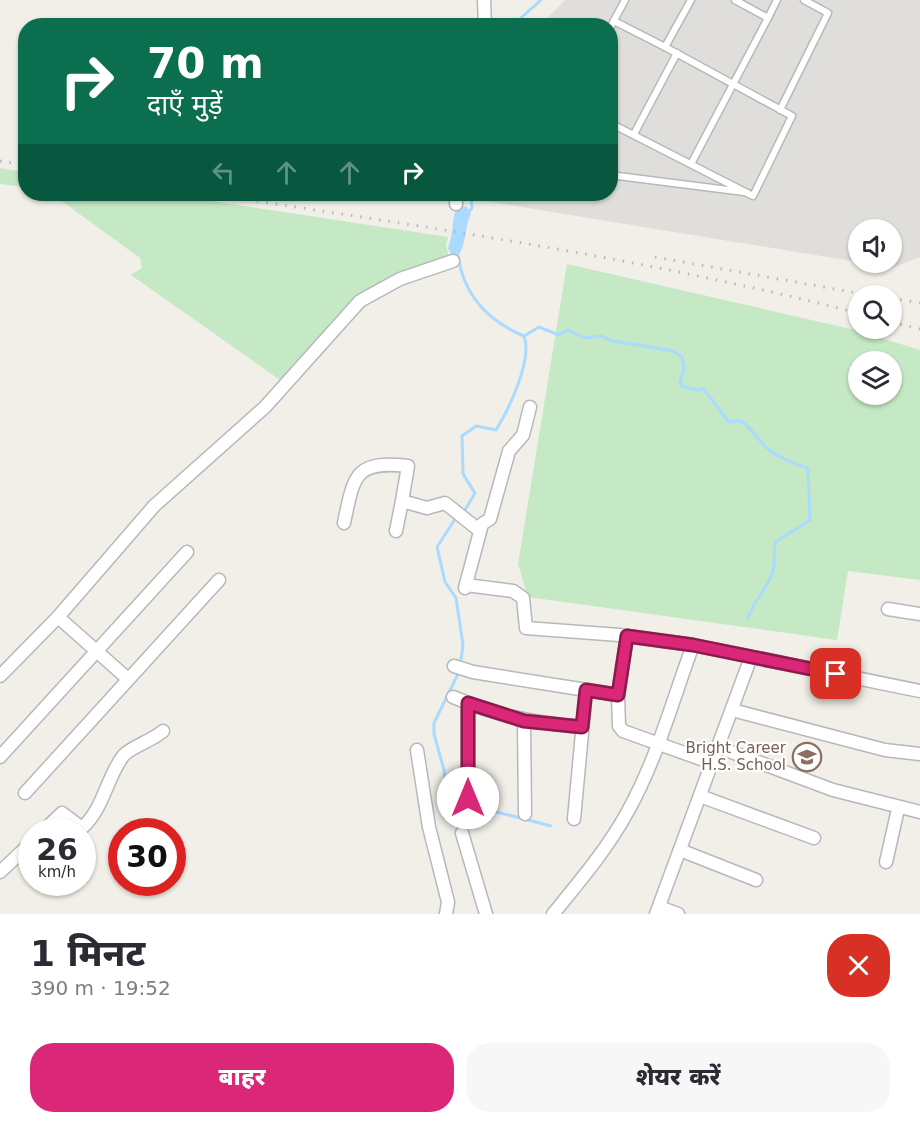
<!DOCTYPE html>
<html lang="hi">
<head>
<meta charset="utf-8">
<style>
  body { margin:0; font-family:"DejaVu Sans","Noto Sans Devanagari",sans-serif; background:#f7f7f7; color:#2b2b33; height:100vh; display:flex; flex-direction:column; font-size:22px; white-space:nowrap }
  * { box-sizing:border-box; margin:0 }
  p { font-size:20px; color:#7c7c81 }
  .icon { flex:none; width:33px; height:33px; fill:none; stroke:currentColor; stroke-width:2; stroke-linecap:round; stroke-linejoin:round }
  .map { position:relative; height:914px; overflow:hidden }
  .side { display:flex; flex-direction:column; background:#fff; flex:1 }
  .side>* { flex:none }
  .top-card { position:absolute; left:18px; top:18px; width:600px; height:183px; border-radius:24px; box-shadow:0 2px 4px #0004; background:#0b6e4f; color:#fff; overflow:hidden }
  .tools { position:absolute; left:848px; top:219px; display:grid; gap:12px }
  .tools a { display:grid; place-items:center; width:54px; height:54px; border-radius:50%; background:#fff; box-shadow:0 2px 4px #0004; font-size:30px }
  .speed { position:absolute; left:18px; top:818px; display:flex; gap:12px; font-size:30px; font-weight:700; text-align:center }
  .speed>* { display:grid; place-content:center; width:78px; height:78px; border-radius:50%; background:#fff; box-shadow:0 2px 4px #0004; line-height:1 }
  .speed small { font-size:15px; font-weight:400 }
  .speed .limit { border:9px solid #d22; background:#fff; color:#111 }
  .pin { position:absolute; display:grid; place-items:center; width:51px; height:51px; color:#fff; margin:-26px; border-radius:12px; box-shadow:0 3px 9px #0006 }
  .me { position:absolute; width:66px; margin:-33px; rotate:0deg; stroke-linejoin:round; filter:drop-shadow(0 0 4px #0008) }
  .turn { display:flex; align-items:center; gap:21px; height:126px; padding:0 30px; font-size:27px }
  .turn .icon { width:78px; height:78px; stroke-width:2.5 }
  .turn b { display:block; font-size:42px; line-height:51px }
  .lanes { display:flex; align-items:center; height:57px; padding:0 30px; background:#0003; justify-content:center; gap:30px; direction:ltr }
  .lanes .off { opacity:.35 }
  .round { display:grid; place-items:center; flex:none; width:63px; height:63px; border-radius:24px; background:#f7f7f7 }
  .summary { display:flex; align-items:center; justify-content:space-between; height:102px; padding:0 30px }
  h1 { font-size:36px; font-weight:800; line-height:45px }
  .button { display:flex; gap:12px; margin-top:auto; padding:12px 30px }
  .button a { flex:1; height:69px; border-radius:24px; background:#db2777; color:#fff; font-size:24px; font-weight:800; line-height:69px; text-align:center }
  .button a+a { background:#f7f7f7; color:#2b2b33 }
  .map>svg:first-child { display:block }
</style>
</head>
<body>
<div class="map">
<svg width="920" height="914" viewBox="0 0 920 914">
  <rect width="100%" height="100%" fill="#f1efe8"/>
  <path fill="#e0deda" d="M565,0H920V257L892,268L860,263L891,262V230H858V262L485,201V194H610V26L540,25Z"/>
  <g fill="#c5e8c5" fill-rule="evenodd">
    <path d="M0,168L25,172V187L0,184Z"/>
    <path d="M43,194H165L448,237L446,245L449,257L358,295L280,380L131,275L142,268L140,258L63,202Z"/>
    <path d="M567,264L851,329L920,350V580L848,571L837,640L528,597L518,564ZM858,362H891V394H858Z"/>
  </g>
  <path fill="#aadaff" d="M458,205L467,207L471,214C464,227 467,244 458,256L451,255L448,248C454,235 452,212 458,205Z"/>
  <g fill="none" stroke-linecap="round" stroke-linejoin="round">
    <g stroke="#aadaff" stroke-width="3">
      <path d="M512,26L541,0"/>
      <path d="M468,213L472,208L471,194"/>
      <path d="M458,256C464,296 488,321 524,336C533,359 509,409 496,430L476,426L462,436L463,474L475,493L465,510"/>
      <path d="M524,336L539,327L559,335L568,330L585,338L601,336L613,341L673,351L682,357L684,369L680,382L683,387L699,390L703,388L729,422L741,421C754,431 758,439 768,449C776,456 797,465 808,468L810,520L775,542C774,551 775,562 773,571C768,588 753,601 748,618"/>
      <path d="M455,519L437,547L445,582L456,598L463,645L461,660"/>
      <path d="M458,674L434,723V734L444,770L447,793L454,801L551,826"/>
    </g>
    <g stroke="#b5b8bc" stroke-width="9">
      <g id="lane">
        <path d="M735,0L768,18L777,0"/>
        <path d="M614,21L665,47"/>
        <path d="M610,28L625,0"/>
        <path d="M780,110L828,13L804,0"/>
        <path d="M610,123L753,196L792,116L665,47L691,0"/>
        <path d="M634,134L677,53"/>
        <path d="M691,164L768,18"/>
        <path d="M610,175L744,192"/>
      </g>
    </g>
    <g stroke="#b5b8bc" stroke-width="15">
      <g id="street">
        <path d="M484,0L485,26"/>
        <path d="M456,194V204"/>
        <path d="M344,523C354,476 354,460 408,466L402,501"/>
        <path d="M396,531L402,501L427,508L445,503L480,531"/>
        <path d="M466,585L513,591L523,598L526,628L619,635L693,645L920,691"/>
        <path d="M465,588L482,524L490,519L509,451L523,435L530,407"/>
        <path d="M888,609L920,614"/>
        <path d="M58,617L128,679"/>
        <path d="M627,636L618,695L619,726L623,731L712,763"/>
        <path d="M454,666L473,672L618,695"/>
        <path d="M0,676L58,617L154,506L265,407L360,301L400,279L453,261"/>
        <path d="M453,697C501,717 531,722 582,727"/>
        <path d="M732,710L885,750L920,754"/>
        <path d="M524,721L525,814"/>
        <path d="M718,747L833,790L920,812"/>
        <path d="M417,750L429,827L448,902L446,914"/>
        <path d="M0,757L187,552"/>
        <path d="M25,793L219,580"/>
        <path d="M700,796L814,838"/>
        <path d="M468,798V703"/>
        <path d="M574,819L586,690"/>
        <path d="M43,831L62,813L82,828C104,808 106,779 123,756C130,747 152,741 163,731"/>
        <path d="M462,833L486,914"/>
        <path d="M680,850L756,880"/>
        <path d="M886,862L898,809"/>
        <path d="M0,872L32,842"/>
        <path d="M659,907L678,914"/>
        <path d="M553,914C580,881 608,848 628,811C657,759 673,699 693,645"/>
        <path d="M656,914L751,657"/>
      </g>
    </g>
    <use href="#lane" stroke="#fff" stroke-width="6"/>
    <use href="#street" stroke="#fff" stroke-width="12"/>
    <g stroke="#b6b7b8" stroke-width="3" stroke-dasharray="1.5 8" stroke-linecap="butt">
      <path d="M0,161L26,165"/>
      <path d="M210,194C427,227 645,258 858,313"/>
      <path d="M655,257L874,296"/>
      <path d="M891,298L920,303"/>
      <path d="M891,322L920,329"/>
    </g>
  </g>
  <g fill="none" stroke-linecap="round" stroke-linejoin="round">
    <g stroke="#8e194d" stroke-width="15">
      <path id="route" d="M468,798V703L524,721L582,727L586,690L618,695L627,636L693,645L836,674"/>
    </g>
    <use href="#route" stroke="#db2777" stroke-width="10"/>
  </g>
  <defs>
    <g id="school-ring" transform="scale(1.5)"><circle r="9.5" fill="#fff" stroke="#8d6e63" stroke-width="1.5"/><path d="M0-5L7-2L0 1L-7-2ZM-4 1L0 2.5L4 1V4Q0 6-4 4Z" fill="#8d6e63"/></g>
  </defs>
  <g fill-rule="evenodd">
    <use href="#school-ring" x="807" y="757"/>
  </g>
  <g text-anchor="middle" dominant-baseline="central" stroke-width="4.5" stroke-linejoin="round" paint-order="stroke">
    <g font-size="15" fill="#785e54" stroke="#fff" text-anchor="end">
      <text x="786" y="748">Bright Career<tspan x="786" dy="17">H.S. School</tspan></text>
    </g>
  </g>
</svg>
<div class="tools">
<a><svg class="icon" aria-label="sound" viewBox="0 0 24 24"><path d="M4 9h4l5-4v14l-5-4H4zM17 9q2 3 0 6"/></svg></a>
<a><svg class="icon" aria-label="search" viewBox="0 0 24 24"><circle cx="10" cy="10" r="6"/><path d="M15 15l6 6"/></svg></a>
<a><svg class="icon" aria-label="layers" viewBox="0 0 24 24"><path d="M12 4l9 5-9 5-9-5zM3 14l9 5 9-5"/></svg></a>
</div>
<div class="speed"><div>26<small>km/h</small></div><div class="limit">30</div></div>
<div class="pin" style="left:836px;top:674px;background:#d93025"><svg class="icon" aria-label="arrive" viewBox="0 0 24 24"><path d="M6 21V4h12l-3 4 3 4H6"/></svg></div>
<svg class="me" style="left:468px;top:798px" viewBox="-20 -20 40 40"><circle r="19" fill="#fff"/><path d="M0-13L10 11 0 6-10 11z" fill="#db2777"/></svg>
<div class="top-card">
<div class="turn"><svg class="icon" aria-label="right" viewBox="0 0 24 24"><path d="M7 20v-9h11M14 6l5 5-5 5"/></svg><div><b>70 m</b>दाएँ मुड़ें</div></div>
<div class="lanes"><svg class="icon off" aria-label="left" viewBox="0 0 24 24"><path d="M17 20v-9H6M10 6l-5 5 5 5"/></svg><svg class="icon off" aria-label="ahead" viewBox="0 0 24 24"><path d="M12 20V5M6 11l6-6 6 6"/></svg><svg class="icon off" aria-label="ahead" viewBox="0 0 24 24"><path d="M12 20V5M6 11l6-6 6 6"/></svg><svg class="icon" aria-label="right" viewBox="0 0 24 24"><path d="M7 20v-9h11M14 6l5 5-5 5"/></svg></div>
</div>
</div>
<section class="side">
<div class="summary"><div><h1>1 मिनट</h1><p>390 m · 19:52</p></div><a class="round" style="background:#d93025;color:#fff"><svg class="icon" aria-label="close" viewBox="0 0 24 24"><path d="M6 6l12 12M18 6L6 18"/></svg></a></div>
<div class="button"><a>बाहर</a><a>शेयर करें</a></div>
</section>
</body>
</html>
